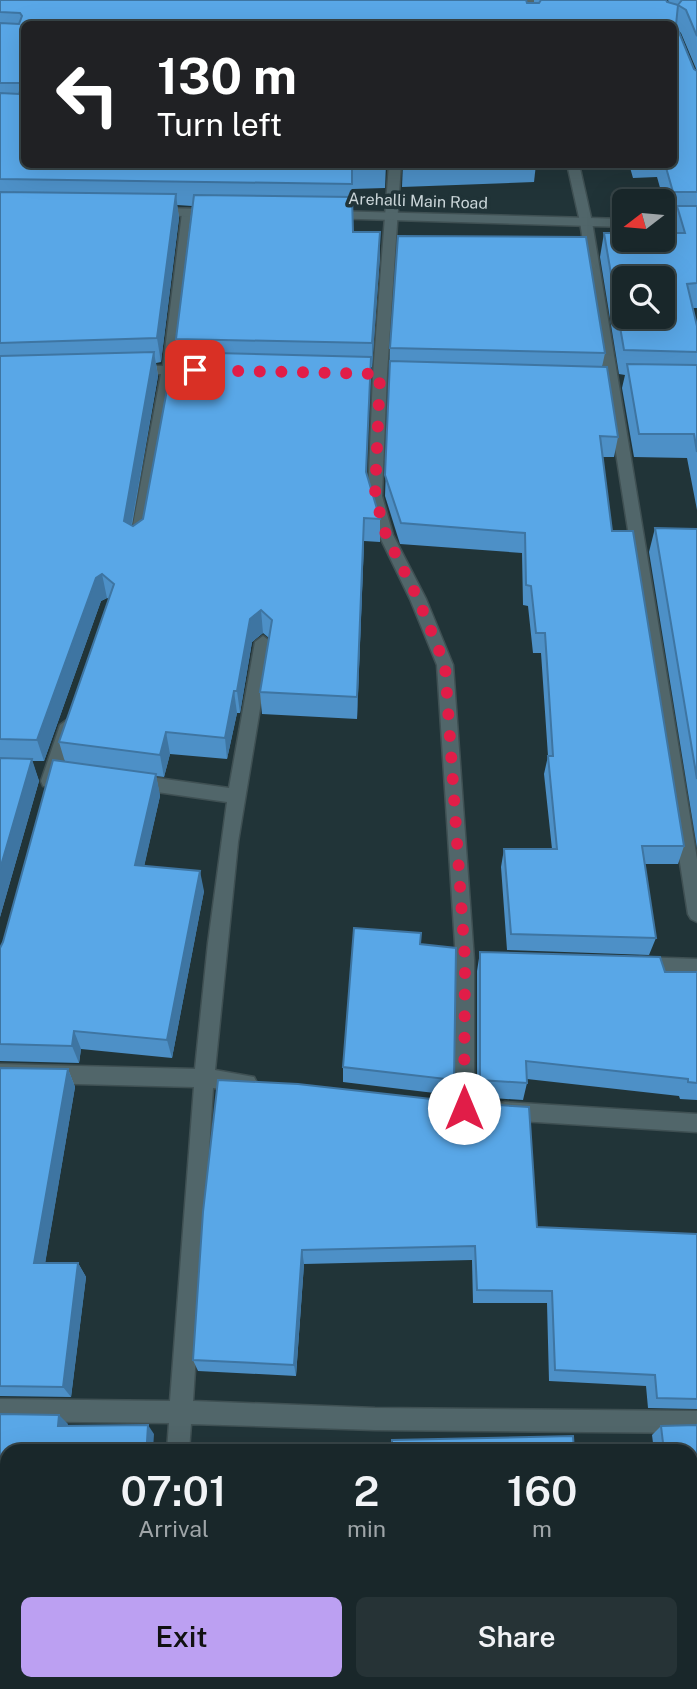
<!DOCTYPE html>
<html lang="en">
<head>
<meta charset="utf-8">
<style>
  body { margin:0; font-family:"Public Sans",sans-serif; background:#263336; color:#f1f3f6; height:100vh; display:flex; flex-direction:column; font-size:26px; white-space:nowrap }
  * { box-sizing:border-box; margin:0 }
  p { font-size:23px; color:#9fa5a8 }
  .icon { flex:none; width:38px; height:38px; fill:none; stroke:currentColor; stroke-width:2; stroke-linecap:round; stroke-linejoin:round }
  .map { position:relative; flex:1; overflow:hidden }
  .side { position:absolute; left:0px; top:1444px; width:698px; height:247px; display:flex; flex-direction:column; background:#19272a; border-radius:21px 21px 0 0; box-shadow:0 7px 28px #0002,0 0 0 2px #374447 }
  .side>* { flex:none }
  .guide { position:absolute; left:21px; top:21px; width:656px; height:147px; border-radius:10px; box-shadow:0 7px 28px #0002,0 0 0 2px #374447; background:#202124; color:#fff; overflow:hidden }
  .needle { width:46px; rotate:254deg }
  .tools { position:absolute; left:612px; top:189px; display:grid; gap:14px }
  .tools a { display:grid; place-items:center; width:63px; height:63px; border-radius:10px; background:#19272a; box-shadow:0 7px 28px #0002,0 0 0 2px #374447; font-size:35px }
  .pin { position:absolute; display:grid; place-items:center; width:60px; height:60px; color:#fff; margin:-30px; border-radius:14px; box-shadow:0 4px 10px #0006 }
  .me { position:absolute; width:77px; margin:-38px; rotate:0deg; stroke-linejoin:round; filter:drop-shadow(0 0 5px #0008) }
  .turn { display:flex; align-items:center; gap:24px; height:147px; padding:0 21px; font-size:32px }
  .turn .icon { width:91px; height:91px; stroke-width:2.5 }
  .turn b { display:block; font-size:49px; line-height:60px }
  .eta { display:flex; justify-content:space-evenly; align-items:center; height:119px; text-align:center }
  .eta b { font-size:42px; font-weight:600; line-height:49px }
  .button { display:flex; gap:14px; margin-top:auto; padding:14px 21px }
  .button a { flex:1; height:80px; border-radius:10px; background:#bca0f2; color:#111; font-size:28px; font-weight:600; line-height:80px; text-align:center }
  .button a+a { background:#263336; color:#f1f3f6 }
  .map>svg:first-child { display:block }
</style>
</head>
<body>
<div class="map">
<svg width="697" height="1689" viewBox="0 0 697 1689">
  <rect width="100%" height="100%" fill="#213438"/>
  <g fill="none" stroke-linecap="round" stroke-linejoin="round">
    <g stroke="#3f5053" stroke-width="3">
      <g id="minor">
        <path d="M519,0H585L580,3L523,5L519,4Z"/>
        <path d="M389,164H401L387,374L382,496L393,535L426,599L453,665L474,960V1108L471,1115L464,1117L457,1115L454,1108L456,960L437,665L410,599L379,535L368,496L373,374Z"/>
        <path d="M567,164H579L592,222L697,859V922L691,919L688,914L580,222Z"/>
        <path d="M188,209L194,213L176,366H193L200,370L193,374H175L144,541L137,546L130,541L161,374H134L127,370L134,366H163L182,213Z"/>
        <path d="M263,636L271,642L238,842L215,1070L254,1077L257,1083L254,1089L247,1092L213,1088L193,1401L375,1408L697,1411V1433L375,1430L191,1424L189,1451H167L169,1423L0,1421V1399L170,1401L194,1087L0,1082V1064L195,1069L208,943L227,802L136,789L130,787L128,782L130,777L136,775L229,788L255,642Z"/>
        <path d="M68,719L76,725L57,781L55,786H43L41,781L60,725Z"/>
        <path d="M640,957L697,959V975L640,973L633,971L631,965L633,959Z"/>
        <path d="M505,1102L697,1114V1132L505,1120L498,1118L495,1111L498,1104Z"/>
        <rect x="150" y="1684" width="24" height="5"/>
      </g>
    </g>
    <g stroke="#3f5053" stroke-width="3">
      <g id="tertiary">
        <path d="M156,208L215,209L221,213L215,217L152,215L150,212Z"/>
        <path d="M331,211L625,219V227L327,218V212Z"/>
        <rect x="663" y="219" width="34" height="8"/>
      </g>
    </g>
    <use href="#minor" fill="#51666a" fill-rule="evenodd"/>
    <use href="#tertiary" fill="#51666a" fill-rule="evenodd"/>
  </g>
  <g fill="#4d90c7" fill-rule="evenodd">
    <path d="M0,0L534,3V0H666L669,2L668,0H697V308H693L697,326V510L687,458L634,457L622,388L625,375L619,374L600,257L604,233H673L672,230L674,216H668L657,177L633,178L629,164H674V24L24,164H386L385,188L352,189L353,232H380V256L372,367H370L366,474L380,519V542L364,541L357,719L262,714L260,692L269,638L263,633L252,642L240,713H237L227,759L170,754L164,777L156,776L160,796L144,866L204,891L172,1058L81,1049L79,1063L0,1061V948L3,942L65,762L59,742L109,599L107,598L101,601L44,761H32L39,781L0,917ZM679,31L681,33L697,71L694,69ZM177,205L192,206L176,339L178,352L143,519L133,526L132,525L158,376L156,363L161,362L179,218Z"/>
    <path d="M403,164H536L534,182L402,187Z"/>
    <path d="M390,348L605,353L602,367L618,437L614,457H603L612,531L684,846L678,864H645L656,938L649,955L507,950L501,867L504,849H552L544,774L548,756L541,653H533L528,606L523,605L522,553L400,544L385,496Z"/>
    <path d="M655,528L697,529V848L649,552Z"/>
    <path d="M480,952L665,972H697V1100L680,1099L679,1096L527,1079V1083L523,1100L477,1097V971Z"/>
    <path d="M343,1067L454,1080L451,1095L343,1082Z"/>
    <path d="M0,1068L68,1069L75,1087L45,1263H78L86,1277L71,1397L0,1396Z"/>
    <path d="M203,1212L697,1234V1409L648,1408L646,1386L549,1381L547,1303H473L472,1260L304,1264L296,1376L198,1371L193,1360Z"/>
    <path d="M697,1425L691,1684V1451H654L652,1435L661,1426Z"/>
  </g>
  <g fill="#3e75a2">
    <path d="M176,194L179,218L161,362L157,338Z"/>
    <path d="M380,232V256L372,367V343Z"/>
    <path d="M154,352L158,376L128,544L124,521Z"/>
    <path d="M364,518V541L357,719V697Z"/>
    <path d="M102,574L107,598L101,601L44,761L37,740L96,578Z"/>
    <path d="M261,610L263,633L252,642L240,713L237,691L250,619Z"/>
    <path d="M234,691L237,713L227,759L225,738Z"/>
    <path d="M166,732L170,754L164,777L160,755Z"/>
    <path d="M32,759L39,781L0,917V869Z"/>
    <path d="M156,774L160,796L140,885L135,865Z"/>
    <path d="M200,871L204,891L172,1058L167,1040Z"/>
    <path d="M74,1031L81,1049L79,1063L72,1046Z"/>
    <path d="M68,1069L75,1087L43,1276L34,1263Z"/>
    <path d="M302,1250L304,1264L296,1376L294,1365Z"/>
    <path d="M78,1263L86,1277L71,1397L63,1387Z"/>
    <path d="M59,1415L68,1424L66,1435L58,1426Z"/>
    <path d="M148,1425L154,1434L153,1451L147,1442Z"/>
    <path d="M141,1684H148L149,1689H143Z"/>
  </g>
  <g fill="#59a7e7" stroke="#3e75a2" stroke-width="2" fill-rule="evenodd">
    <path d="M0,0H526L527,3H539L541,0H666L667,2L678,5L676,25L694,69L697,71V192H673L665,164H674V24H24V164H371L352,165V184L0,179V93L19,94L22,85L19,83H0V23L19,24L22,16L20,13L0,12Z"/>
    <path d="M682,0H697V36L686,10L678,5Z"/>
    <path d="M0,192L176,194L157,338L0,343Z"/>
    <path d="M194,195L352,197L353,232H380L372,343L176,339Z"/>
    <path d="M677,206H697V283L687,284L697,326V352L624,350L604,233H625V240H663V233H685ZM625,278H663V317H625Z"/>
    <path d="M398,236L586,237L605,353L390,348Z"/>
    <path d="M154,352L124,521L133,526L143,519L174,352L371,357L366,472L380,519L364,518L357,697L260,692L272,620L261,610L250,619L237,691H234L225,738L166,732L160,755L59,742L114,584L102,574L96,578L37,740L0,739V356Z"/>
    <path d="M390,361L607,367L618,437L600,436L612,531H633L684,846H642L656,938L511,934L504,849H557L548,756H553L545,633H536L531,586L526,585L525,533L401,523L385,475Z"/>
    <path d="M627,364L697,365V452L694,434H639Z"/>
    <path d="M655,528L697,529V779Z"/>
    <path d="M0,758L32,759L0,869Z"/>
    <path d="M53,760L156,774L135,865L200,871L167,1040L74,1031L72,1046L0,1044V948L3,942Z"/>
    <path d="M354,928L421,933L420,944L456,948L454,1080L343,1067Z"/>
    <path d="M480,952L660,957L665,972H697V1083L688,1082V1079L526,1061L527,1083L480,1080Z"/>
    <path d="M0,1068L68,1069L34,1263H78L63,1387L0,1386Z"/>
    <path d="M218,1080L298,1084L467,1103L529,1107L537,1227L697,1234V1399L657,1398L655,1375L555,1370L552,1291L477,1290L475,1246L302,1250L294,1365L193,1360L203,1212Z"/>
    <path d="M0,1414L59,1415L58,1426L148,1425L147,1442L162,1445L392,1451V1440L573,1436L574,1451H7V1684H141L143,1689H0Z"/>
    <path d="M697,1425V1689H165H170L169,1684H691V1451H664L661,1426Z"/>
  </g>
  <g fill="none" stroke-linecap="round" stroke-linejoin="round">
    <path stroke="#e11d48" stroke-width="12" stroke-dasharray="0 21.6" d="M195,370L380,374L375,496L386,535L418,599L445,665L465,960L464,1108"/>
  </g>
  <g text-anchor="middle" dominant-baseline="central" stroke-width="7" stroke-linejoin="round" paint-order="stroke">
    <g font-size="16" fill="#cbd6d9" stroke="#213438">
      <text transform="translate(418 201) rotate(2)">Arehalli Main Road</text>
    </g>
  </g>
</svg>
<div class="tools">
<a><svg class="needle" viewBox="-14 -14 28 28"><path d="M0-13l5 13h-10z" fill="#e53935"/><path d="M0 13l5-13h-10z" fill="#9fa5a8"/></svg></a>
<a><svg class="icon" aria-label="search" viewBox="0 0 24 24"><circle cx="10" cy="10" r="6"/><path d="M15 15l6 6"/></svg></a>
</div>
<div class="pin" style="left:195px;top:370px;background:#d93025"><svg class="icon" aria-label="arrive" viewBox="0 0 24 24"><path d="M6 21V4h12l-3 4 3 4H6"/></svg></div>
<svg class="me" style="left:464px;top:1108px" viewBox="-20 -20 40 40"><circle r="19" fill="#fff"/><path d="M0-13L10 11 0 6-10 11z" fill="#e11d48"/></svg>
<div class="guide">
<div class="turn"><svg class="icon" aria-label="left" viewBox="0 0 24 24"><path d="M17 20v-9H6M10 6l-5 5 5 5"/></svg><div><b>130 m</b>Turn left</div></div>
</div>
<section class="side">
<div class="eta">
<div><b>07:01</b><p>Arrival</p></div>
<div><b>2</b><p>min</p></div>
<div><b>160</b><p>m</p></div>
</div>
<div class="button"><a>Exit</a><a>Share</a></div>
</section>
</div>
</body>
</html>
